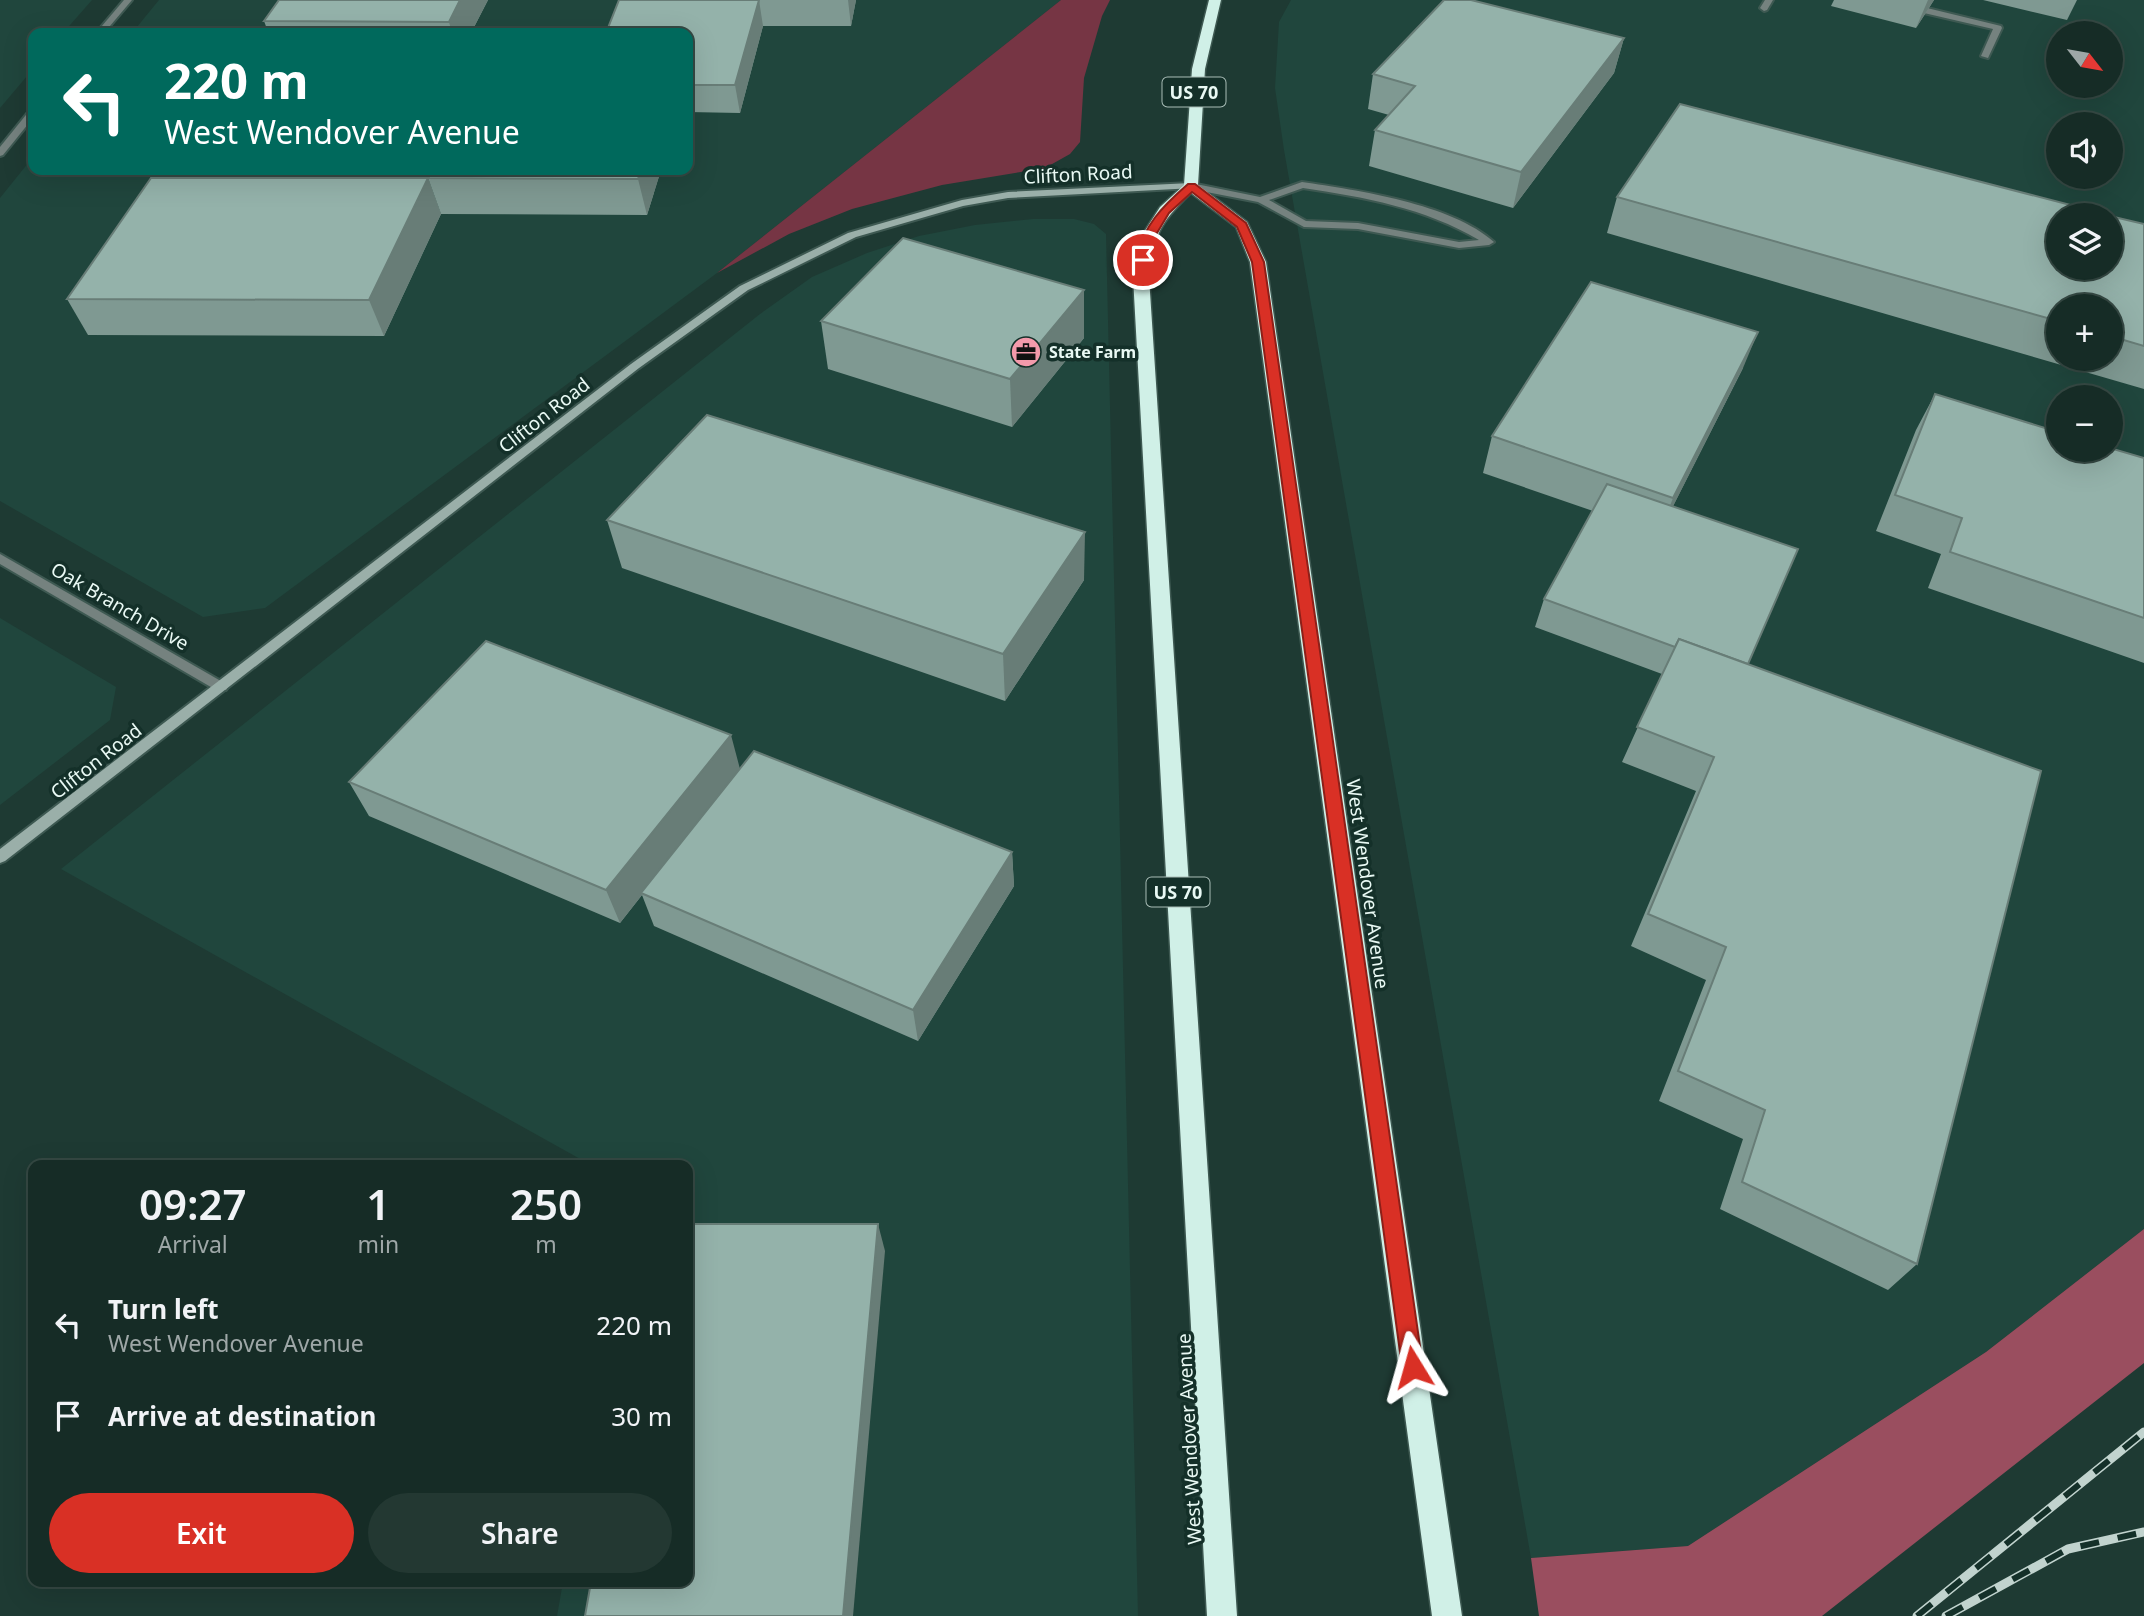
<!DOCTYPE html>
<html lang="en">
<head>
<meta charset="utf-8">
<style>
  body { margin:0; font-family:"Noto Sans",sans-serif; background:#233832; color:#f1f3f6; height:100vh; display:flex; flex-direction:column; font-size:26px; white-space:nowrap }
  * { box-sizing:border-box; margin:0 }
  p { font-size:23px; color:#9ea7a7 }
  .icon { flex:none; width:38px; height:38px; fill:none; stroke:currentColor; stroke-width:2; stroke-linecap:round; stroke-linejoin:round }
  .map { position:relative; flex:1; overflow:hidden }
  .drawer { position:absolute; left:28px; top:1160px; width:665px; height:427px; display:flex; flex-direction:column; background:#162c26; border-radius:14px; box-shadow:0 7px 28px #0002,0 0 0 2px #354843 }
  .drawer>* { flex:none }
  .top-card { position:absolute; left:28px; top:28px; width:665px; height:147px; border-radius:14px; box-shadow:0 7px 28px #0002,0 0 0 2px #354843; background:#00695c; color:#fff; overflow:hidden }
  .needle { width:46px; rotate:121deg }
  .tools { position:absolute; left:2046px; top:21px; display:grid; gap:14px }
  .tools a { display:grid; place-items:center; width:77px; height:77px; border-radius:50%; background:#162c26; box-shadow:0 7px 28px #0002,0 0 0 2px #354843; font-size:35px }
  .pin { position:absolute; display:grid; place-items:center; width:60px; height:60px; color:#fff; margin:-30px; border:4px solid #fff; border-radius:50%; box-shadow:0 2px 7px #0007 }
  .me { position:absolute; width:77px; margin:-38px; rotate:352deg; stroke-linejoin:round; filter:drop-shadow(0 0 5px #0008) }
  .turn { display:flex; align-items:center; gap:24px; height:147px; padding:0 21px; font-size:32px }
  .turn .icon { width:91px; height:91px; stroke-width:2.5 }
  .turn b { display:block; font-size:49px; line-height:60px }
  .eta { display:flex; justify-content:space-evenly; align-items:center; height:119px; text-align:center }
  .eta b { font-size:42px; font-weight:600; line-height:49px }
  .button { display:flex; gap:14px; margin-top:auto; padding:14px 21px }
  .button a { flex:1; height:80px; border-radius:42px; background:#d93025; color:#fff; font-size:28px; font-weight:600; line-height:80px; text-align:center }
  .button a+a { background:#233832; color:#f1f3f6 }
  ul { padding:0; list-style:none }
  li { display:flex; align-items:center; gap:21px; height:91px; padding:0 21px }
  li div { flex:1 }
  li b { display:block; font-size:26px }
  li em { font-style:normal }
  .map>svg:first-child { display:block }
</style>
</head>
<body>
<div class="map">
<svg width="2144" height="1616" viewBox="0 0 2144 1616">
  <rect width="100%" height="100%" fill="#1e3a33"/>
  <g fill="#20463d" fill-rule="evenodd">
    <path d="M0,0H92L63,33H33V69L0,108Z"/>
    <path d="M159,0H1061L717,273L265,608L203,617L0,501V198L33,157V170H688V33H132Z"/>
    <path d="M1291,0H2144V1229L1986,1352L1688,1546L1531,1558L1284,150L1275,88L1279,22ZM2058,33H2110V86H2058ZM2058,124H2110V177H2058ZM2058,215H2110V268H2058ZM2058,306H2110V359H2058ZM2058,397H2110V450H2058Z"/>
    <path d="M1033,219H1074L1094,224L1106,234L1138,1616H557L563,1582H688V1166L591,1165L61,869L760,314L812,277L867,253L919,236L975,225Z"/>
    <path d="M0,618L116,687L110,720L0,805Z"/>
  </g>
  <path fill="#763544" d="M1061,0H1110L1102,16L1084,78L1080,142L1070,154L1045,168L942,185L852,209L789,234L717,273Z"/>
  <path fill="#9a4e5f" d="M2144,1229V1363L1822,1616H1539L1531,1558L1688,1546L1986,1352Z"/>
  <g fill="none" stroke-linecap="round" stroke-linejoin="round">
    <g stroke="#3e5952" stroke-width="4">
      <g id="lane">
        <path d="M1765,0H1773L1767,10L1764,11L1760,8Z"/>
        <path d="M1927,8L2001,26L2002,28L1988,58L1981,56L1993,29L1924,13V9Z"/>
        <path d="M1302,182C1357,190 1452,204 1494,242L1489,245L1459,248L1358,229L1304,227L1258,202L1191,189L1186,186L1191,183L1260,197ZM1303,188C1364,197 1425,208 1479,240L1459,242L1358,223L1306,221L1269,200Z"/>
      </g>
    </g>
    <g stroke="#3e5952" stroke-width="4">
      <g id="street">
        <path d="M124,0H132L104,33H96Z"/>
        <path d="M33,109V118L3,155L0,156V147L30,110Z"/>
        <path d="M0,554L226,684L228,687L226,690H216L0,564Z"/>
      </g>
    </g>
    <g stroke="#3e5952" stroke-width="4">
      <path id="secondary" d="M1191,183L1194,184V188L1008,198L963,206L856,237L748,290L639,368L5,861L0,863V849L631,364L740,286L848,233L962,200L1008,192Z"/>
    </g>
    <g stroke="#3e5952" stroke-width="3">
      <path id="highway" d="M1209,0H1221L1205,69L1198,185L1247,222L1266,262L1462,1616H1432L1250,262L1236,227L1191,193C1160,223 1154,234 1149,277L1237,1616H1207L1133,277L1137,243L1160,207L1184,185L1192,69Z"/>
    </g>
    <use href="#lane" fill="#75827f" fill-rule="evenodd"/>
    <use href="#street" fill="#75827f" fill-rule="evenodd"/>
    <use href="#secondary" fill="#9aafa9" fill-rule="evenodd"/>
    <use href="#highway" fill="#d0f0e7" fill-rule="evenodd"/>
    <g stroke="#c1d3ce" stroke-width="9">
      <g id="rail">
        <path d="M1917,1616L2144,1432"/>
        <path d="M1946,1616L2068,1549L2144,1532"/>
      </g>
    </g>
    <use href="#rail" stroke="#143029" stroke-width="6" stroke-dasharray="19" stroke-linecap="butt"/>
  </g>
  <g fill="#7f9992" fill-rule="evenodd">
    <path d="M488,0L471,33H239L267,29L264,21Z"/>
    <path d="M619,0H856L851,26H763L740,113L688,112V33Z"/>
    <path d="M1834,0H1934L1916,28L1831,6Z"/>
    <path d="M1983,0H2077L2067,20Z"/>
    <path d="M1624,38L1614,73L1513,208L1369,166L1375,130L1389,115L1368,109L1373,74Z"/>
    <path d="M433,170H661L647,215L441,214L428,178Z"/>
    <path d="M428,178L441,214L384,336L88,335L67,299Z"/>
    <path d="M1617,197L2144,224V389L1607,233ZM2058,306H2110V359H2058Z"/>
    <path d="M821,321L1084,338L1012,427L828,369Z"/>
    <path d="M1743,368L1673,506L1748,664L1917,1264L1888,1290L1720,1209L1743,1139L1659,1101L1706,980L1631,946L1696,791L1622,762L1662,674L1535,627L1544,599L1593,511L1483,473L1492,436Z"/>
    <path d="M1935,394L2144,458V663L1928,588L1941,554L1876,531L1916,430Z"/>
    <path d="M607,520L1084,580L1005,701L622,568Z"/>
    <path d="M740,769L1012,852L1014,886L918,1041L654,926L642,895L620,923L369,816L349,782Z"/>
  </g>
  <g fill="#687d77">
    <path d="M460,0H488L471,33H452L449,22Z"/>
    <path d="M759,0L763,26L740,113L735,85Z"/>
    <path d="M848,0H856L851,26Z"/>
    <path d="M1928,0H1934L1916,28Z"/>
    <path d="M1624,38L1614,73L1513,208L1521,172Z"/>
    <path d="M641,170H661L647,215L638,179Z"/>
    <path d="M428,178L441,214L384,336L369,300Z"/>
    <path d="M1084,290V338L1012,427L1010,379Z"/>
    <path d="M1758,332L1743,368L1659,534L1673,498Z"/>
    <path d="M1085,532L1084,580L1005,701L1003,654Z"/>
    <path d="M731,735L740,769L641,893L642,895L620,923L606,890Z"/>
    <path d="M1012,852L1014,886L918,1041L913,1010Z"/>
    <path d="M878,1224L885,1251L853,1616H843Z"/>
  </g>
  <g fill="#94b2aa" stroke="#687d77" stroke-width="2">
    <path d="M279,0H460L449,22L264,21Z"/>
    <path d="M619,0H759L735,85H688V33H606Z"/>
    <path d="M1444,0H1471L1624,38L1521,172L1375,130L1415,86L1373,74Z"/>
    <path d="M242,28L383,29L380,33H239Z"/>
    <path d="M1680,104L2109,215H2058V268H2110V216L2144,224V346L2110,336V306H2058V321L1617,197Z"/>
    <path d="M433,170H641L638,179L428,178Z"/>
    <path d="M151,178H428L369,300L67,299Z"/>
    <path d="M903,238L1084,290L1010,379L821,321Z"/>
    <path d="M1591,282L1758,332L1673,498L1492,436Z"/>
    <path d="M1935,394L2058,432V450H2110V448L2144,458V618L1950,552L1962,518L1895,495Z"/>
    <path d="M707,415L1085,532L1003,654L607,520Z"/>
    <path d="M1607,484L1798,549L1748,664L1679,639L1675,647L1544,599Z"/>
    <path d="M1679,639L2041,771L1917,1264L1742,1182L1765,1110L1678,1071L1726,947L1648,914L1714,757L1637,727Z"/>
    <path d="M486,641L731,735L606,890L349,782Z"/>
    <path d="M754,751L1012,852L913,1010L641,893Z"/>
    <path d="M688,1224H878L843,1616H585L591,1582H688Z"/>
  </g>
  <path fill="#d93025" stroke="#8d1f18" stroke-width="2" d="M1188,184H1195L1246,223L1264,262L1423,1367L1420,1374L1413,1377L1405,1374L1402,1367L1252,262L1237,227L1192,192L1169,213L1151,243L1147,262L1137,260C1141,227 1164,205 1188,184Z"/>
  <defs>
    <g id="office-disc" transform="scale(1.575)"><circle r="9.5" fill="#f39aab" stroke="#143029"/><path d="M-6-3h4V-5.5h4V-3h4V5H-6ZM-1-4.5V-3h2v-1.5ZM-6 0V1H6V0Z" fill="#111"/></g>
  </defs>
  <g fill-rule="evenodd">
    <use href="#office-disc" x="1026" y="352"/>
  </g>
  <g text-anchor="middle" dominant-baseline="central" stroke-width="7" stroke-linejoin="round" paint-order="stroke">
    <g font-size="16" font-weight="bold" fill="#e9f9f4" stroke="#143029" text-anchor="start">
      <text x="1049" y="352">State Farm</text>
    </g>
    <g fill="#143029" stroke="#a9bdb7" stroke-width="2">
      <rect x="1162.5" y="77.5" width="63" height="29" rx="5"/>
      <rect x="1146.5" y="877.5" width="63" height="29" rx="5"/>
    </g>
    <g font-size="18" font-weight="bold" fill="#e9f9f4">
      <text x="1194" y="92">US 70</text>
      <text x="1178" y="892">US 70</text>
    </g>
    <g font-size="19" fill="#e9f9f4" stroke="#143029">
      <text transform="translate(1078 174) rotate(-3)">Clifton Road</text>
      <text transform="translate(544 415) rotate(-38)">Clifton Road</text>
      <text transform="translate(120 606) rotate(30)">Oak Branch Drive</text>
      <text transform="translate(96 761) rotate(-38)">Clifton Road</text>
      <text transform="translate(1368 884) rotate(82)">West Wendover Avenue</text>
      <text transform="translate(1189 1439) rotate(-93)">West Wendover Avenue</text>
    </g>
  </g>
</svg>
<div class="tools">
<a><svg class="needle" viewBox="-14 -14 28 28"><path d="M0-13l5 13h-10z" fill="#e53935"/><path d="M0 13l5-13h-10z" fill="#9ea7a7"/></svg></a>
<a><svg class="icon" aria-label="sound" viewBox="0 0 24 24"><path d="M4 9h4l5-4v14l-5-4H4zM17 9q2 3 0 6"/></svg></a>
<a><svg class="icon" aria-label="layers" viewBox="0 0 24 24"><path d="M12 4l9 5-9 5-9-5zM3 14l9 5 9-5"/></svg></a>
<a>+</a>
<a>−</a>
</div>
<div class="pin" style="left:1143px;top:260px;background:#d93025"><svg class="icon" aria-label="arrive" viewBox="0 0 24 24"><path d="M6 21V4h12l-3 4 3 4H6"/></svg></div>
<svg class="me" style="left:1413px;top:1367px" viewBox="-20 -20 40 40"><path d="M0-17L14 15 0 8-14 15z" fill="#d93025" stroke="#fff" stroke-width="4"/></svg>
<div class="top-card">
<div class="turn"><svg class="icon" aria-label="left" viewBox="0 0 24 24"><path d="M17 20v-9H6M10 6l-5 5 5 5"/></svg><div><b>220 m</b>West Wendover Avenue</div></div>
</div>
<section class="drawer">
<div class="eta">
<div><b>09:27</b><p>Arrival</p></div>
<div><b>1</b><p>min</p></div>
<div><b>250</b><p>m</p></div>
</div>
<ul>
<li><svg class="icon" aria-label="left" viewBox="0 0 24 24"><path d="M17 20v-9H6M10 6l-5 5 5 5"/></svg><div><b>Turn left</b><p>West Wendover Avenue</p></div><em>220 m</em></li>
<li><svg class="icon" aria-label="arrive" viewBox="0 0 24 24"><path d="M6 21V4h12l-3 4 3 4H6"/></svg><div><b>Arrive at destination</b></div><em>30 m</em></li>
</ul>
<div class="button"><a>Exit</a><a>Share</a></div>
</section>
</div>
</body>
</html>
